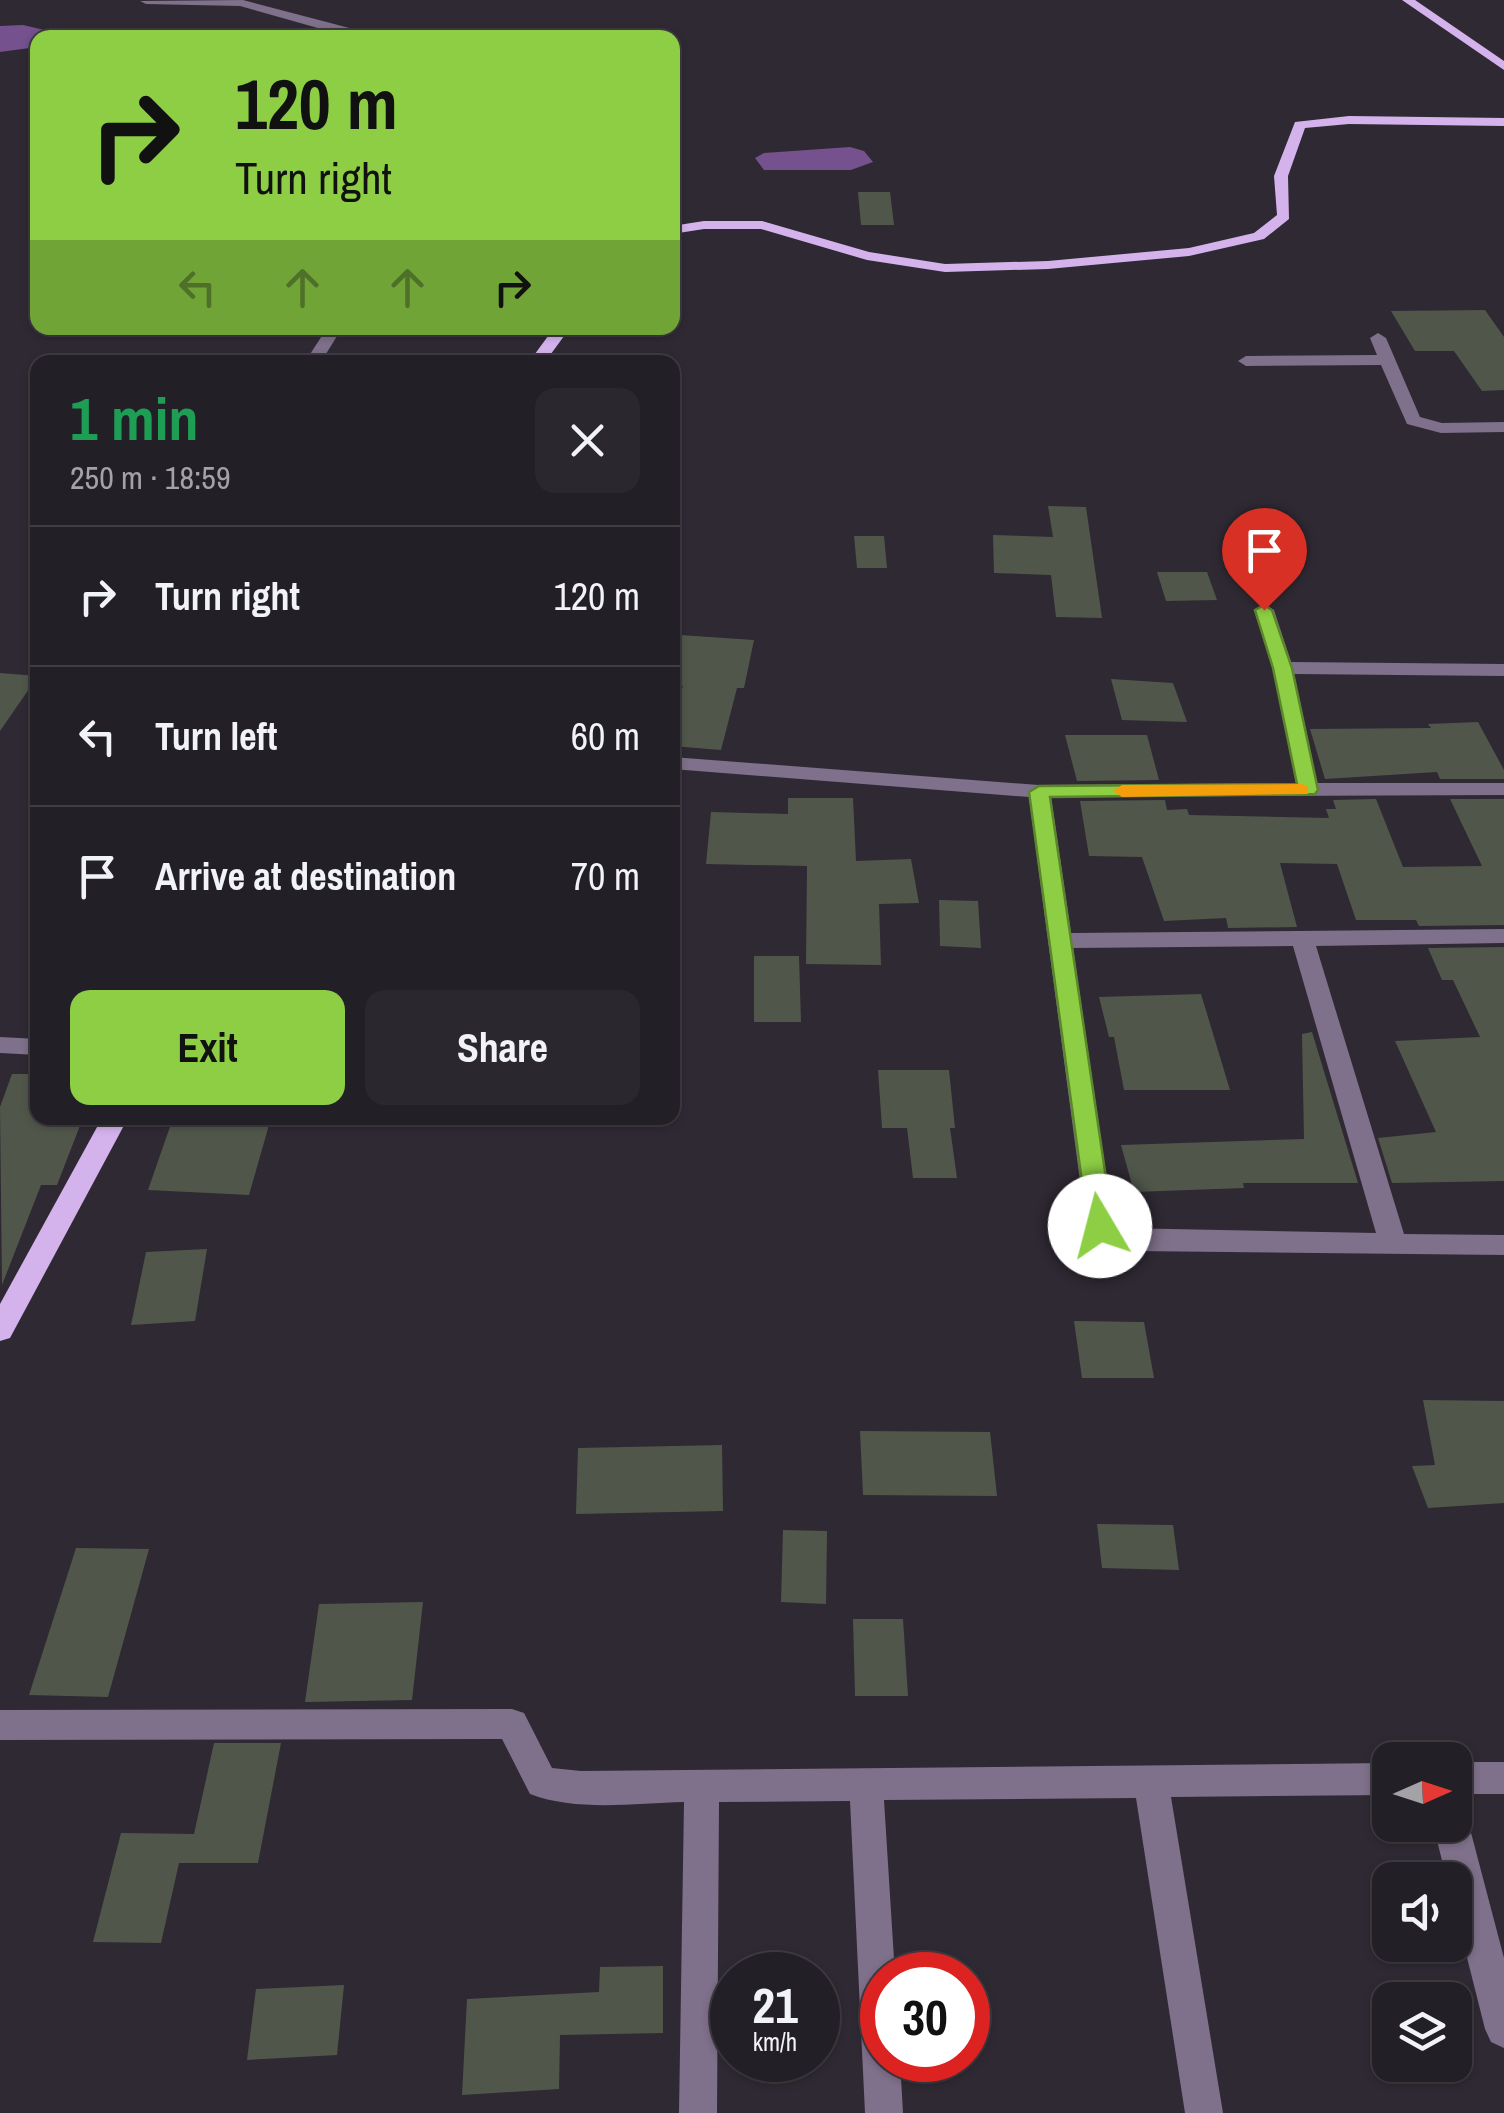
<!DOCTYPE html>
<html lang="en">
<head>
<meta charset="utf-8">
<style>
  body { margin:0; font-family:"Archivo Narrow",sans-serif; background:#2b272e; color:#f1f3f6; height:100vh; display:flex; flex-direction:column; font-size:38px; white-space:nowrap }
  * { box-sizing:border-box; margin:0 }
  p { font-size:32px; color:#a3a2a7 }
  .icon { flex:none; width:55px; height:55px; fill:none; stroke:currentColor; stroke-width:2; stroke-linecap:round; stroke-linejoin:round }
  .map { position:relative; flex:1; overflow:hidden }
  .drawer { position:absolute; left:30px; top:355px; width:650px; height:770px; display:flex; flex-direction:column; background:#231f26; border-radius:20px; box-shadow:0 2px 8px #0004,0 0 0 2px #403d43 }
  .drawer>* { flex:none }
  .banner { position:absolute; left:30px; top:30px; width:650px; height:305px; border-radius:20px; box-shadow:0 2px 8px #0004,0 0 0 2px #403d43; background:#8dce44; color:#111; overflow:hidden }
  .needle { width:65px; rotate:87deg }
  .controls { position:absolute; left:1372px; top:1742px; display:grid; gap:20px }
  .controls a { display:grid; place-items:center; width:100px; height:100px; border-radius:20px; background:#231f26; box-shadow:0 2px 8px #0004,0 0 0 2px #403d43; font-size:50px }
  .speed { position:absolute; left:710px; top:1952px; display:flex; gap:20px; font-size:50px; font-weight:700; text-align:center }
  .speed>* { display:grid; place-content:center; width:130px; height:130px; border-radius:50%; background:#231f26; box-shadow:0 2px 8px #0004,0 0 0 2px #403d43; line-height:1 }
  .speed small { font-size:25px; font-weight:400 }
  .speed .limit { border:15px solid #d22; background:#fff; color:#111 }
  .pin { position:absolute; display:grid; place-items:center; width:85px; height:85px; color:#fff; margin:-102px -42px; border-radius:50% 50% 50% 0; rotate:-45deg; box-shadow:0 0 10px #0007 }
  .pin .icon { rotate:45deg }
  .me { position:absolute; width:110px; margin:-55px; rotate:352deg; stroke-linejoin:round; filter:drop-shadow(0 0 8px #0008) }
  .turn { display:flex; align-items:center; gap:35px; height:210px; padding:0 40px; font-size:45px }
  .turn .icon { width:130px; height:130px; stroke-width:2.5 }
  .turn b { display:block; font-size:70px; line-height:85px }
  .lanes { display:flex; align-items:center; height:95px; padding:0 40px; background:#0003; justify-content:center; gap:50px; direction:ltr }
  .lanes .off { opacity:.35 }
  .round { display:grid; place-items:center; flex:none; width:105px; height:105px; border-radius:20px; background:#2b272e }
  .head { display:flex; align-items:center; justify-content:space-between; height:170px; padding:0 40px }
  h1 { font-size:60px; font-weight:700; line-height:75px; color:#1e9e55 }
  .cta { display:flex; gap:20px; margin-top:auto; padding:20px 40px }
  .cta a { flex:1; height:115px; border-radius:20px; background:#8dce44; color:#111; font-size:40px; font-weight:700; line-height:115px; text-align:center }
  .cta a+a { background:#2b272e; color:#f1f3f6 }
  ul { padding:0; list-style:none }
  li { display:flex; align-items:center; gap:30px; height:140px; padding:0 40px; border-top:2px solid #403d43 }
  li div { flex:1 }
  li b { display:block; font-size:38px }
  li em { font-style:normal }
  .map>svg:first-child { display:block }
</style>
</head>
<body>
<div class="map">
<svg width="1504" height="2113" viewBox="0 0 1504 2113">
  <rect width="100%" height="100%" fill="#2f2933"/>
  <g fill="#75518e">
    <path d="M23,25L53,32L52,37L38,38L37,47L0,52V26Z"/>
    <path d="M850,147L864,151L873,162L851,170H764L755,158L764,153Z"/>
  </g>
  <g fill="#50574a">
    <path d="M858,192H890L894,225H861Z"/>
    <path d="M1485,310L1504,337V390L1482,391L1454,351H1415L1391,311Z"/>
    <path d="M1048,506L1086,507L1102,618L1056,617L1051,575L994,573L993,535L1053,537Z"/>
    <path d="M854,536H884L887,568H857Z"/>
    <path d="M1157,572H1207L1217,600L1166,601Z"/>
    <path d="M680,635L754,640L744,688H737L721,750L672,746V722L683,686L672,685V662Z"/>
    <path d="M0,673L38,676L0,731Z"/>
    <path d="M1111,679L1173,683L1187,722L1122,720Z"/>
    <path d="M1478,722L1504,770V779H1440L1437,772L1325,779L1310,729L1431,728L1428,724Z"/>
    <path d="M1065,735H1147L1159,780L1077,781Z"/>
    <path d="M788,798H853L856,861L911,859L919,903L879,904L881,965L806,964L807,866L706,864L711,812L788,814Z"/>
    <path d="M1376,799L1403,867L1482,866L1450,799H1504V925L1419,926L1416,920H1356L1337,864L1280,863L1297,927L1228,928L1226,918L1164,921L1142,857L1089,856L1080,801L1165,800L1167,810L1187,809L1189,815L1329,818L1326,809H1336L1333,800Z"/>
    <path d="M939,900L978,901L981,948L940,946Z"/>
    <path d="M1504,947V1181L1392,1183L1378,1138L1436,1132L1395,1041L1480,1037L1453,980H1442L1428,948Z"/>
    <path d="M754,956H799L801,1022H754Z"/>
    <path d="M1201,994L1230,1090H1124L1114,1037H1109L1099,997Z"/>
    <path d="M1312,1032L1358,1183H1243L1244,1188L1134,1192L1121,1145L1304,1139L1302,1034Z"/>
    <path d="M878,1070H949L955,1128H950L957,1178H913L907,1128H882Z"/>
    <path d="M12,1074H38V1121L81,1123L57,1185H41L2,1285L0,1107Z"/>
    <path d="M173,1118H271L249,1195L148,1190Z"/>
    <path d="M207,1249L195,1321L131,1325L146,1252Z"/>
    <path d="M1074,1321L1144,1322L1154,1378H1082Z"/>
    <path d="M1423,1400L1504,1401V1503L1428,1508L1412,1466L1435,1465Z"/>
    <path d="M860,1431L990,1432L997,1496L863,1495Z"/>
    <path d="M722,1445L723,1511L576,1514L578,1448Z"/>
    <path d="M1097,1524L1173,1525L1179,1570L1102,1568Z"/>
    <path d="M783,1530L827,1531L826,1604L781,1602Z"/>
    <path d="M76,1548L149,1549L108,1697L29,1695Z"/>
    <path d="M423,1602L412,1700L305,1702L319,1604Z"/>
    <path d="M853,1619H903L908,1696H855Z"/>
    <path d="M214,1743H281L258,1863H179L161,1943L93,1942L121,1833L194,1834Z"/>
    <path d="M663,1966V2033L560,2035L559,2089L462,2095L467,1999L599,1992L600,1967Z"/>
    <path d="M344,1985L337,2055L247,2060L256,1989Z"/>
  </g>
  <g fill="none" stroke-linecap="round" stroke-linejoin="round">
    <g fill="#7f708b" fill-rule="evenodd">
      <path d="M243,0L380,36L382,38L332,32L240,6L146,4L140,1Z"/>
      <path d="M327,328H342L321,362H305Z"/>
      <path d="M1378,333L1386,338L1420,417L1442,423L1504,422V432L1441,433L1407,424L1381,365L1246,366L1238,361L1246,356L1377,355L1370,338Z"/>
      <path d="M1264,604L1274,610L1291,662L1504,664V676L1294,674L1317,783H1504V795L1051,797L1071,933L1504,929V943L1316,946L1404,1234L1504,1235V1255L1133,1251L1101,1243L1086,1226L1029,797L672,769V757L1039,785L1296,783L1273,668L1254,610ZM1293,946L1376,1233L1119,1228L1113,1222L1073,948Z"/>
      <path d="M0,1037L38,1039V1055L0,1053Z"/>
      <path d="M512,1709L524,1713L552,1768L581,1771L1390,1763V1795L1171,1797L1223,2113H1185L1136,1798L884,1800L895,1975H882V2060H900L903,2113H865L850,1801L719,1802L717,2113H679L684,1802C636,1803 576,1812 530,1794L502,1739L0,1740V1710Z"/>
      <rect x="1455" y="1762" width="49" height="32"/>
      <path d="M1455,1810L1463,1813L1469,1825L1504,1958V2048L1491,2042L1485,2029L1455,1910V1880H1447L1433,1825H1455Z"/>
    </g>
    <g fill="#d4b3ed" fill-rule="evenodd">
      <path d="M1402,0H1415L1504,61V70Z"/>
      <path d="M1349,116L1504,118V126L1349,124L1305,128L1288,176L1289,219L1264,239L1189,256L1048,269L945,272L867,260L761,229H704L672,234V226L704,221H762L869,252L945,264L1048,261L1189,248L1254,233L1277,215L1274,176L1295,122Z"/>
      <path d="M554,328H570L545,362H529Z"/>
      <path d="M102,1118H128L10,1338L0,1341V1304Z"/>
    </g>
  </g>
  <path fill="#8dce44" stroke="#5c862c" stroke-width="2.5" d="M1264,605L1272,610L1292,668L1318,790L1315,794L1050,797L1113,1226L1109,1233H1091L1088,1226L1029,792L1039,786L1297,784L1273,668L1255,610Z"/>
  <path fill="#f59e0b" d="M1301,784L1308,786V794L1122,797L1113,791L1122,785Z"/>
</svg>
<div class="controls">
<a><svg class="needle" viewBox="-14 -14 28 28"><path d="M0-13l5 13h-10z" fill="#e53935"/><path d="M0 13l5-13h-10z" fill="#a3a2a7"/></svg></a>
<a><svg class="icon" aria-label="sound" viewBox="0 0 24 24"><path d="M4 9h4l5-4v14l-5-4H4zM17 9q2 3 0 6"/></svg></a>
<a><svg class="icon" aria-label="layers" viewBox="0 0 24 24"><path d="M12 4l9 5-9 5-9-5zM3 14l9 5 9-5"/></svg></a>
</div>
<div class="speed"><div>21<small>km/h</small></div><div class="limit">30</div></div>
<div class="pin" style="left:1264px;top:610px;background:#d93025"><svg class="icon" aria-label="arrive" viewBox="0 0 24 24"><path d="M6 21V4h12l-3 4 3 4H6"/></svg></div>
<svg class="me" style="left:1100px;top:1226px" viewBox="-20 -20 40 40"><circle r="19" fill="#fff"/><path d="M0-13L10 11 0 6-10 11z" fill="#8dce44"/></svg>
<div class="banner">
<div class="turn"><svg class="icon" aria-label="right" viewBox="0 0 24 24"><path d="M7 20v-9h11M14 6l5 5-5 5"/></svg><div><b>120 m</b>Turn right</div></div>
<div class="lanes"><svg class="icon off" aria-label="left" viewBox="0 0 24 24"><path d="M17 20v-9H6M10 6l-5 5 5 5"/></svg><svg class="icon off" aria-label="ahead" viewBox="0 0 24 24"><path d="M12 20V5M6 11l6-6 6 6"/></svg><svg class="icon off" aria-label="ahead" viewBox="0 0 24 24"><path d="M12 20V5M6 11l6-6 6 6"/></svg><svg class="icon" aria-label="right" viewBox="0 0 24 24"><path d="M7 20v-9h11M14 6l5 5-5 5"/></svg></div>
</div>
<section class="drawer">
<div class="head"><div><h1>1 min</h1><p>250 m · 18:59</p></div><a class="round"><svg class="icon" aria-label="close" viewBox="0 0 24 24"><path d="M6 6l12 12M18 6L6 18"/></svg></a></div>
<ul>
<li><svg class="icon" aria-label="right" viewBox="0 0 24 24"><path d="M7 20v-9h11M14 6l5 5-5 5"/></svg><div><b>Turn right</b></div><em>120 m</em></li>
<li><svg class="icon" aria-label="left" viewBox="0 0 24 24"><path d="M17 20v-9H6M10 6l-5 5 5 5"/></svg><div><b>Turn left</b></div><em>60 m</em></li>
<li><svg class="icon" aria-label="arrive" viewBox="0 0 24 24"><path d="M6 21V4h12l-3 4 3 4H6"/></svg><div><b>Arrive at destination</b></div><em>70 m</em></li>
</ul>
<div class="cta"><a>Exit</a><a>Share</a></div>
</section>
</div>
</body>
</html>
